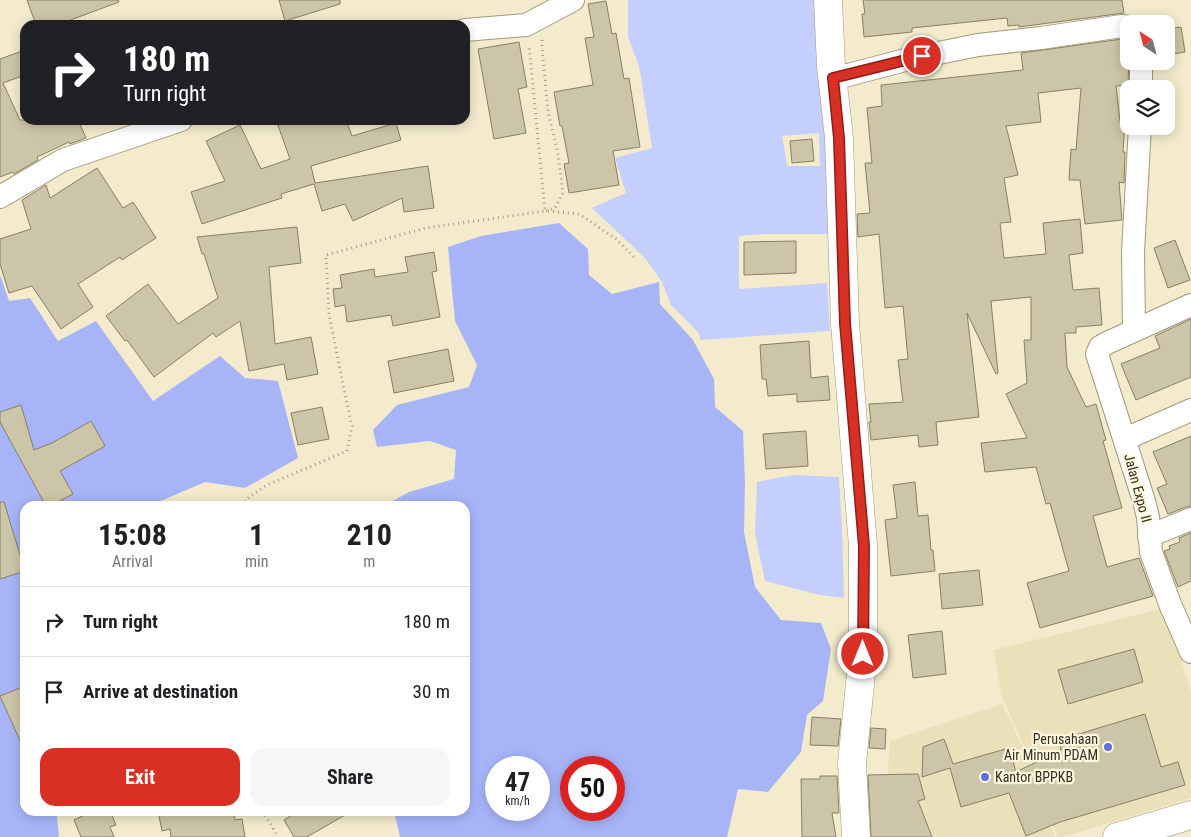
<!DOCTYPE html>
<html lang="en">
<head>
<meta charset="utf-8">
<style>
  body { margin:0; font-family:"Roboto Condensed",sans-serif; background:#f6f6f6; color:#202124; height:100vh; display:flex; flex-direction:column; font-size:19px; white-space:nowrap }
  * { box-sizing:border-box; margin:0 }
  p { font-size:16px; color:#757577 }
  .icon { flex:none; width:28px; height:28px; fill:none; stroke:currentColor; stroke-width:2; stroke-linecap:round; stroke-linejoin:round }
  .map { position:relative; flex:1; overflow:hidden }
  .drawer { position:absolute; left:20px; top:501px; width:450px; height:315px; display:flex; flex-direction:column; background:#fff; border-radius:15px; box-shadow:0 2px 12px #0003 }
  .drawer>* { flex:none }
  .guide { position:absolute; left:20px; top:20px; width:450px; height:105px; border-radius:15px; box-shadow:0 2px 12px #0003; background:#202124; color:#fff; overflow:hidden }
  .needle { width:32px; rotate:324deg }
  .controls { position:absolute; left:1120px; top:15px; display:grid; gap:10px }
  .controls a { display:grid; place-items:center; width:55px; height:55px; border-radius:10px; background:#fff; box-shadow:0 2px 12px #0003; font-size:25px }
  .speed { position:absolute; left:485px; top:756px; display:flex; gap:10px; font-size:25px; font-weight:700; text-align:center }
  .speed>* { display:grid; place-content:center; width:65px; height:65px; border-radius:50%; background:#fff; box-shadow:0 2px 12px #0003; line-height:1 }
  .speed small { font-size:12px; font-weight:400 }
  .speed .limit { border:8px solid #d22; background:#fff; color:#111 }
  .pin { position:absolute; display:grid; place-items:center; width:42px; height:42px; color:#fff; margin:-21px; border:2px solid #fff; border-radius:50%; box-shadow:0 1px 5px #0007 }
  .me { position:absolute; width:55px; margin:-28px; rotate:0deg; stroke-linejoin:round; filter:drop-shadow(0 0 4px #0008) }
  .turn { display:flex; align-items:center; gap:18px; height:105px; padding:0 20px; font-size:22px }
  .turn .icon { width:65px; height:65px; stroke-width:2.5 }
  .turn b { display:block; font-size:35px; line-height:42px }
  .eta { display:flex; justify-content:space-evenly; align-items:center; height:85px; text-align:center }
  .eta b { font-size:30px; font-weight:700; line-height:35px }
  .button { display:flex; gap:10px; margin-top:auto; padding:10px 20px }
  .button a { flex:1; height:58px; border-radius:15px; background:#d93025; color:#fff; font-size:20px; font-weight:700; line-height:58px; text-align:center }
  .button a+a { background:#f6f6f6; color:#202124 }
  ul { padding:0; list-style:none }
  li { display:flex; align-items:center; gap:15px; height:70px; padding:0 20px; border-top:1px solid #e0e0e0 }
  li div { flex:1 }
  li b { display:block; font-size:19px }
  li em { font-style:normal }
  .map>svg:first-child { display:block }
</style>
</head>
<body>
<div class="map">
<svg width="1191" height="837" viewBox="0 0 1191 837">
  <rect width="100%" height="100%" fill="#f3ebcc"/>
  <g fill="#eae0b9">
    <path d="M1165,608L1191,692V798L1063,837H1057L1036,772L1001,695L994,650Z"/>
    <path d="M1002,704L1035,773L1055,837H897L887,785L890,741Z"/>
  </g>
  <g fill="#c4cffe" fill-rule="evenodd">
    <path d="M628,0H821L831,181L828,234H765L739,236V289L827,283L830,331L700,340L699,333L671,305L662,282L645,258L592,208L626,193L615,158L652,148L639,66L628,37ZM819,133L820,166H787L782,136Z"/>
    <path d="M793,475L839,477L842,530L844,598L820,595L765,581L755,533L757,482Z"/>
  </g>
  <g fill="#a7b5f8" fill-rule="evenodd">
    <path d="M559,223L588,249L589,275L612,294L659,282L660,304L693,340L714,379L715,407L743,431L745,482L744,532L755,587L781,620L821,623L831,649L823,701L807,715L801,752L768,792L738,789L727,837H400L394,811H465V506H384L409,492L454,479L456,450L430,441L377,447L373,430L397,405L469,387L477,365L455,321L448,247L481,236ZM496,768H539V810H496ZM571,768H614V810H571Z"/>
    <path d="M0,275L9,301L30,298L58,341L96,321L153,401L220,356L245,378L278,381L298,458L245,488L205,482L149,506H25V811H65L57,816L59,837H0Z"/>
  </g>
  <g fill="#cdc5a7" stroke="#878063">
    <path d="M27,0H118L119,2L57,25H36Z"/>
    <path d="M279,0H340V4L285,21Z"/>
    <path d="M863,0H1122L1124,13L1019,27V25L1008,26L1007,18L912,28V32L864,37L862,14H865Z"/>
    <path d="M606,1L612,34L616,33L624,79L629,78L640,147L613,151L619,185L569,193L564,164L569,163L562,126H560L554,92L593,85L585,38L594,37L588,4Z"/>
    <path d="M1181,27L1185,52L1166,55V29Z"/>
    <path d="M1122,39L1127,40L1129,57L1128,85L1116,86L1120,121H1125L1123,152H1125L1124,183L1119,182L1122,220L1085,224L1080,180H1069L1071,149L1076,150L1081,88L1038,93L1041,122L1006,126L1018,175L1004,178L1011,222L1000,223L1004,258L1046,254L1043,223L1080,219L1083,253L1069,255L1073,290L1099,288L1102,325L1076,327V333H1065L1067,367L1086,407L1096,404L1106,440L1103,441L1122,508L1093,516L1107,567L1139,558L1153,596L1040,628L1027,583L1069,571L1050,503L1046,504L1036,467L985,472L981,443L1027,438L1006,394L1027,383L1024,340H1031V297L991,301L998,373L996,374L967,313L979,417L936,422L938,445L919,447L918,435L871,440L869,422H871L869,404L903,402L898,360L908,359L903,306L885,308L879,234L858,237L857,214L870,213L865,163H872L867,108L882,106L881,85L1023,70L1021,53Z"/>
    <path d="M519,42L527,87L518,89L526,133L494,139L478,49Z"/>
    <path d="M25,50V75L3,83L20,120H78L86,138L70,144L69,142L37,157L38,160L14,174L13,172L0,177V59Z"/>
    <path d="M276,120H346L352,136L396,123L401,140L311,166L315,183L428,166L434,208L404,212L402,198L353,221L345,204L322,211L314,184L281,194L282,198L202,224L191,192L225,181L206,141L240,125L261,169L290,159Z"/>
    <path d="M812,139L814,161L792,163L790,141Z"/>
    <path d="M97,168L123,208L133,202L156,238L122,260L120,257L78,284L93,307L61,329L32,286L9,293L0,264V239L31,229L22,200L46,185L50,198Z"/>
    <path d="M297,227L301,263L269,267L275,344L311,337L318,374L287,380L284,364L249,371L240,321L216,337L213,333L154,377L127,340L125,341L106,316L148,284L178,324L218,298L204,254H202L197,237Z"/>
    <path d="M1175,240L1190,280L1168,288L1154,248Z"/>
    <path d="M796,241V273L744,275V242Z"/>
    <path d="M434,252L437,271L432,272L440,317L393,326L391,315L347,322L345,305L335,307L333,289L342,288L340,275L374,269L375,277L408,272L405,257Z"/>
    <path d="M1191,319V377L1136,400L1121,364L1160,348L1155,336Z"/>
    <path d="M809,341L811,378L828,376L830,400L797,402V394L768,396L766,379H762L760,345Z"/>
    <path d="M448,349L454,381L394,393L388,361Z"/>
    <path d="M21,405L34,450L52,443L91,421L105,446L60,471L73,494L50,506H46L0,422V412Z"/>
    <path d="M322,407L329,439L298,445L291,413Z"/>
    <path d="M806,431L808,466L766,469L763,434Z"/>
    <path d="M1191,436V506L1186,507L1168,514L1157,488L1167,484L1153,452Z"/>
    <path d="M915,482L918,516L928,515L931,550H933L935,571L891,576L885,520L897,518L893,485Z"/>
    <path d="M0,502H4L25,571L0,579Z"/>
    <path d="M1191,533V581L1178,587L1164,551L1170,549L1169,546L1180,542L1179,538Z"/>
    <path d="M979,570L983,605L942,609L939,574Z"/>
    <path d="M942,631L946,674L913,678L908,635Z"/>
    <path d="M1134,649L1143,682L1068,704L1058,670Z"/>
    <path d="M25,686V752L0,696Z"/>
    <path d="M1145,714L1161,767L1178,762L1185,785L1060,822L1026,836L1009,793L961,807L950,768L922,777L923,747L944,739L953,764L1009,748L1016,772L1061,750L1059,740Z"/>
    <path d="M812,717L841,719L838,746L810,745Z"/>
    <path d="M871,728L886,729L885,749L869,748Z"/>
    <path d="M918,774L925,799L918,801L932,837H871L868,775Z"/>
    <path d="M820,776H837L839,813H832L836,837H802L801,779H820Z"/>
    <path d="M93,811H110L116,825L110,827L114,837H81L74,820Z"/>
    <path d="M158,811H234L235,820L242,819L245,837H171L170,829L162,831Z"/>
    <path d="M299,811H352L307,837H294L284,820Z"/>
  </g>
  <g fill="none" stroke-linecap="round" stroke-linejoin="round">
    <g stroke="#a1997c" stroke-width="24">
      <g id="minor">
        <path d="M465,30L526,25L573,0"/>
        <path d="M1141,61V89"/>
        <path d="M833,79L909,59L978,45L1041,38L1122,26L1129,27"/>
        <path d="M0,197L63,160L181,120"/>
        <path d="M1191,305L1107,343L1100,347L1097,354L1144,501L1148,517L1151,552L1170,604L1191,652"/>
        <path d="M1134,330L1133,252L1140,126"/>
        <path d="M1125,439L1191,410"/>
        <path d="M1149,536L1191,519"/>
      </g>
    </g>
    <g stroke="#a1997c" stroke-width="29">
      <g id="major">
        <path d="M828,0L831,66L839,138L845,323L863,546V654L852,763L856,837"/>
        <path d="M1117,837L1191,815"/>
      </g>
    </g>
    <g stroke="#a39d86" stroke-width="3" stroke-dasharray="1 4" stroke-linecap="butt">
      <path d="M542,40V47L548,111L558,154L563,193L555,208L545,211"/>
      <path d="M548,211L579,214L616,239L635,258"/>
      <path d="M242,506L249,497L267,485L347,451L352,426L343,385L329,314L326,255L426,228L545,211L529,46"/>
      <path d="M263,811L278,837"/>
    </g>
    <use href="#minor" stroke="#fff" stroke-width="22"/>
    <use href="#major" stroke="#fff" stroke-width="28"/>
  </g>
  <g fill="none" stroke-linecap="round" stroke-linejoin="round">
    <g stroke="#8d1f18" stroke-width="12">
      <path id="route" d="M863,654L864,546L845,323L839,138L833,78L922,56"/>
    </g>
    <use href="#route" stroke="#d93025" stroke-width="9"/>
  </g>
  <g fill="#626ee6" stroke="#fff8df" stroke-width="2">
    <circle cx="1108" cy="747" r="5"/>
    <circle cx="985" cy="777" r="5"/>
  </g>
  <g text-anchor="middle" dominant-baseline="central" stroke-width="4.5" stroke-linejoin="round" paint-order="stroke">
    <g font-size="14" fill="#312e22" stroke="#fff8df">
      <text transform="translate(1138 488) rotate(75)">Jalan Expo II</text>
    </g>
    <g font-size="14" fill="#312e22" stroke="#fff8df" text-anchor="end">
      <text x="1098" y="739">Perusahaan<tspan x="1098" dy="16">Air Minum PDAM</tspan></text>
      <text x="995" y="777" text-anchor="start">Kantor BPPKB</text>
    </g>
  </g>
</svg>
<div class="controls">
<a><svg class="needle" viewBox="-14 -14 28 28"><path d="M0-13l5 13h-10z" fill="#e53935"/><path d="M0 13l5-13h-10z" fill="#757577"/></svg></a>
<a><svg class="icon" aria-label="layers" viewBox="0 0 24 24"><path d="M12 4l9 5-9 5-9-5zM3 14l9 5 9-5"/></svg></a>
</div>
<div class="speed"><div>47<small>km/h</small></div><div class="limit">50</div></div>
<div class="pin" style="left:922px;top:56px;background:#d93025"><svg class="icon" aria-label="arrive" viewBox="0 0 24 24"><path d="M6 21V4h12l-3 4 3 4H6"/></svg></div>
<svg class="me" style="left:863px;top:654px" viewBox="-20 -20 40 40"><circle r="17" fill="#d93025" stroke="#fff" stroke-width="3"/><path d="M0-11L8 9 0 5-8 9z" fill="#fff"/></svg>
<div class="guide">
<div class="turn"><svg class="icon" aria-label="right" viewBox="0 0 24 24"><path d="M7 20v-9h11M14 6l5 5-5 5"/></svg><div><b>180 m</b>Turn right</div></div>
</div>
<section class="drawer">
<div class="eta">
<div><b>15:08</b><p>Arrival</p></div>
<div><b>1</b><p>min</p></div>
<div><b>210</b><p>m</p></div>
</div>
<ul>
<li><svg class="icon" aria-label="right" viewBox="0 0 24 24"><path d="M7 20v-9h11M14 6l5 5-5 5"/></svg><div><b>Turn right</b></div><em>180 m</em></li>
<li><svg class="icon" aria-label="arrive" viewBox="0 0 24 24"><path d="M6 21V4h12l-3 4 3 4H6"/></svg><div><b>Arrive at destination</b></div><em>30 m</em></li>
</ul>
<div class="button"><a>Exit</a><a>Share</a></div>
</section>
</div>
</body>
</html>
